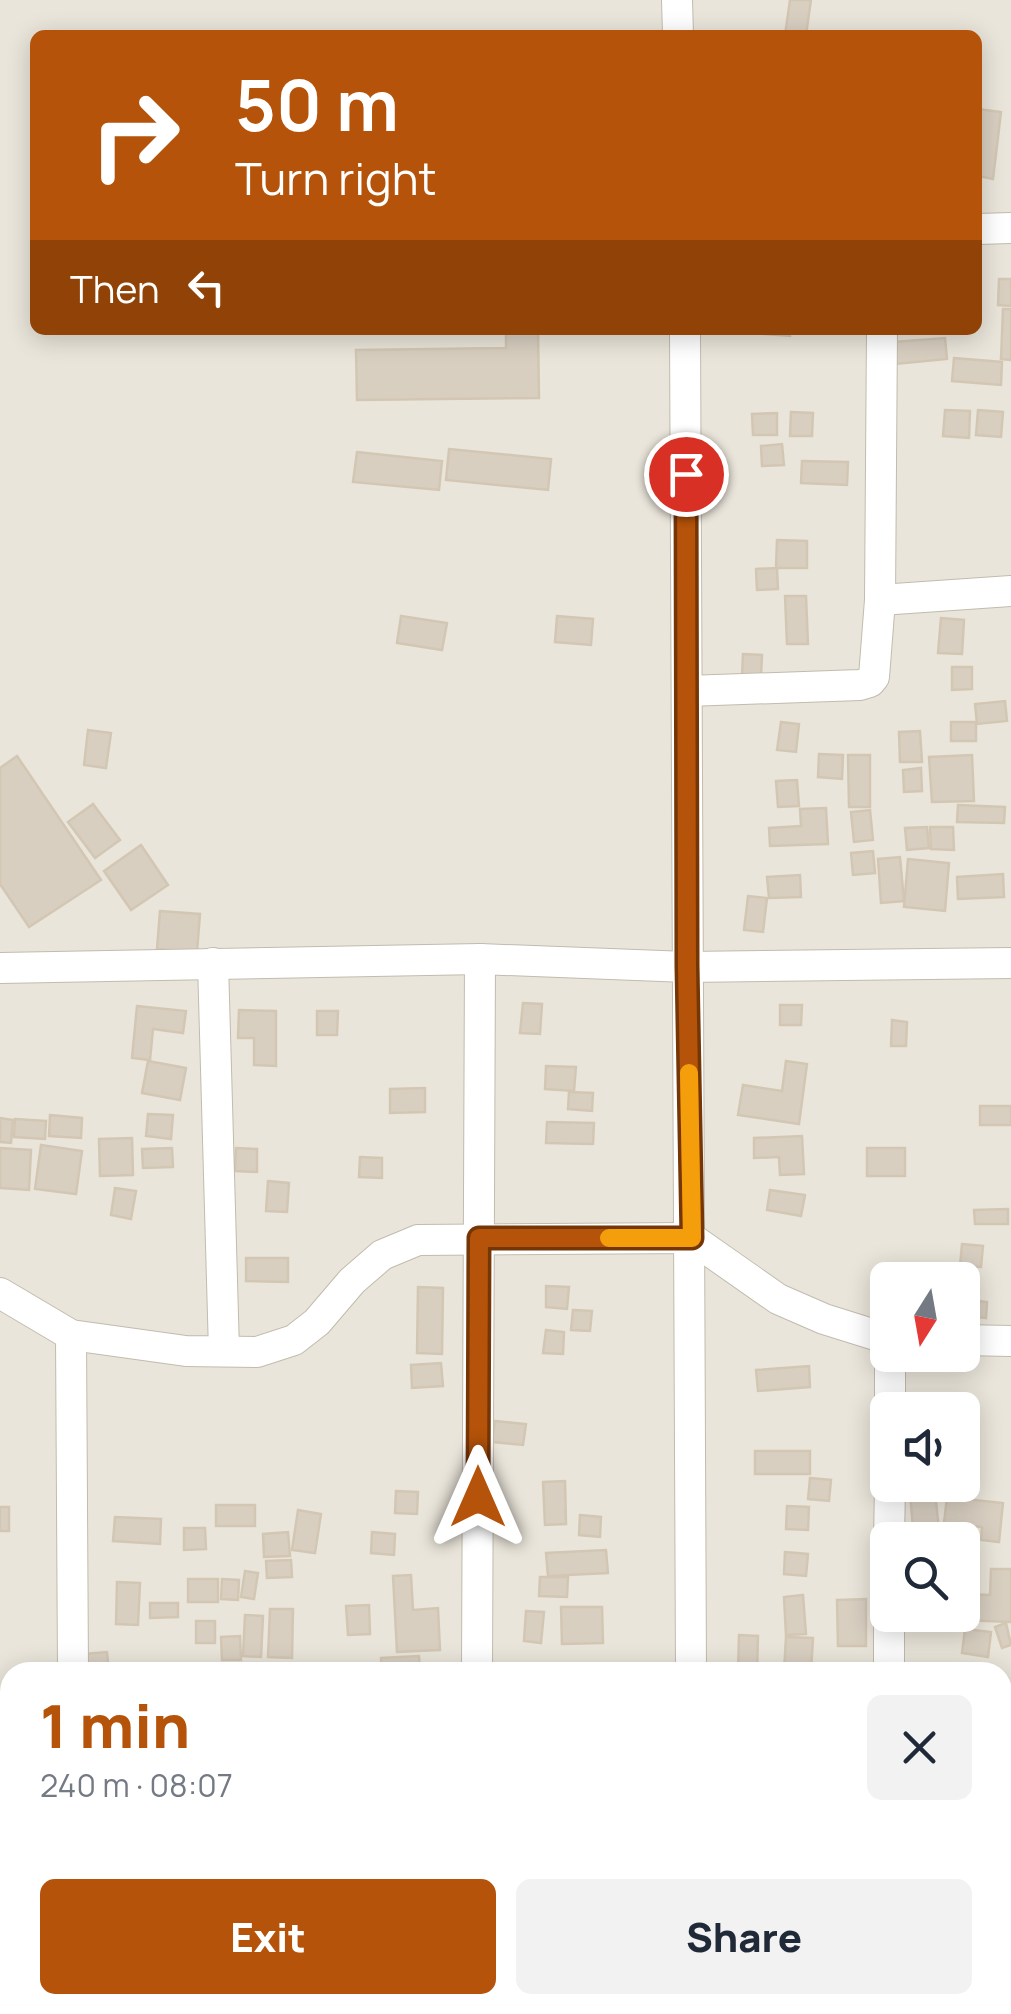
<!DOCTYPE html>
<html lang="en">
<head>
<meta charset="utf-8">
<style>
  body { margin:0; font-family:Manrope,sans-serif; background:#f2f2f3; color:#1f2937; height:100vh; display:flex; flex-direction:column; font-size:38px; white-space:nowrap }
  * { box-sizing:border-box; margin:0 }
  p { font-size:32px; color:#747a83 }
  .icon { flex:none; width:55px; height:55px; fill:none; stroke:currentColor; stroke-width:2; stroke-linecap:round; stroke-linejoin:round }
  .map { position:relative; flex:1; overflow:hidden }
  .sheet { position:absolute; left:0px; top:1662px; width:1012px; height:352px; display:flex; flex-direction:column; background:#fff; border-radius:30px 30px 0 0; box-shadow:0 5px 25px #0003 }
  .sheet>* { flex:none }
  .top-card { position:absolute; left:30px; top:30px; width:952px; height:305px; border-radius:15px; box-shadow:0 5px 25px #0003; background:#b45309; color:#fff; overflow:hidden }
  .needle { width:65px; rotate:191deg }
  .buttons { position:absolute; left:870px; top:1262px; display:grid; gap:20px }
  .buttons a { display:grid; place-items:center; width:110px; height:110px; border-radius:15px; background:#fff; box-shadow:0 5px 25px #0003; font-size:50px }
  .pin { position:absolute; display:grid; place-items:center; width:85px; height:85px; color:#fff; margin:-42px; border:5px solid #fff; border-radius:50%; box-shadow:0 2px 10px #0007 }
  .me { position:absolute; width:110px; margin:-55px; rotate:0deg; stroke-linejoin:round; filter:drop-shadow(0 0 8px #0008) }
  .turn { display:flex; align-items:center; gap:35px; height:210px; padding:0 40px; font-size:45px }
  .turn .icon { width:130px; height:130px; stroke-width:2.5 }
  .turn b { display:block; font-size:70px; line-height:85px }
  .then { display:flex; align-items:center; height:95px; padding:0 40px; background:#0003; gap:20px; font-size:38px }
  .round { display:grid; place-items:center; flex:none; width:105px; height:105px; border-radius:15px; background:#f2f2f3 }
  .head { display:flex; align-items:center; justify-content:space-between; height:170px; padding:0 40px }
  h1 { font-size:60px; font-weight:800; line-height:75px; color:#b45309 }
  .cta { display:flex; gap:20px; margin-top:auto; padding:20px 40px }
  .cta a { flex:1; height:115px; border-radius:15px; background:#b45309; color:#fff; font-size:40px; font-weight:800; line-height:115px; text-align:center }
  .cta a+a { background:#f2f2f3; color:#1f2937 }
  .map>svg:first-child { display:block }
</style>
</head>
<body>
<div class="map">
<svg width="1011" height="2014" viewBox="0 0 1011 2014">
  <rect width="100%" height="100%" fill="#f6f3ec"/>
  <path fill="#eae5da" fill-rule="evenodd" d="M0,0H1011V2014H0ZM35,35H978V330H35ZM888,1280H962V1355H888ZM888,1410H962V1485H888ZM888,1540H962V1615H888ZM10,1672H1002V2005H10Z"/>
  <g fill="#d8cfc1" stroke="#d3c7b4" stroke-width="2.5">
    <path d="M790,0H811L806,35H785Z"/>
    <path d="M978,109L1001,112L993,179L978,176Z"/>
    <path d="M999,279H1011V306L998,305Z"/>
    <path d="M1003,309H1011V360L1001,359Z"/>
    <path d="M506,330H538L539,398L357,400L356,350L506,348Z"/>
    <path d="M753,330H790V336L752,333Z"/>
    <path d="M945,338L947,359L896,364L894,342Z"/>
    <path d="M954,358L1002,362L1001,385L952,381Z"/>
    <path d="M945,410L970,411L969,438L943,436Z"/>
    <path d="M978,410L1003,412L1001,437L976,435Z"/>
    <path d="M791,412L813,413L812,436H790Z"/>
    <path d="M777,413V435H753L752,414Z"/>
    <path d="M782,444L784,465L762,466L761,446Z"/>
    <path d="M449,449L551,459L548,490L446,480Z"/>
    <path d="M357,452L442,461L439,490L353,482Z"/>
    <path d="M802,461L848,462L847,485L801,483Z"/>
    <path d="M777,540L807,541V568H776Z"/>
    <path d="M777,568L778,589L757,590L756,569Z"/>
    <path d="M785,596H806L808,644H787Z"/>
    <path d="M401,616L447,623L442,650L397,643Z"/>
    <path d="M557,616L593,619L591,645L555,642Z"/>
    <path d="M941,618L964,620L962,654L938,653Z"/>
    <path d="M743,654L762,655L761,677L742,676Z"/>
    <path d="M952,667H972V689L952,690Z"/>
    <path d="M1005,701L1007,721L977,724L975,704Z"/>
    <path d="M781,722L799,724L796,752L777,750Z"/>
    <rect x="951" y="722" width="25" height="19"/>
    <path d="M88,730L111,733L106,768L84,765Z"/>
    <path d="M920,731L922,762H900L899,732Z"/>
    <path d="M819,754L843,755L842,779L818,777Z"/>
    <path d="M848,755H870V807H849Z"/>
    <path d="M972,755L974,801L932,802L929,757Z"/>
    <path d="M17,756L101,880L29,927L0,884V768Z"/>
    <path d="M921,768L922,791L904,792L903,770Z"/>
    <path d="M797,780L799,806L778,807L776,781Z"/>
    <path d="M93,804L120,840L95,858L68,822Z"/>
    <path d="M958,805L1005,807L1004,823L957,822Z"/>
    <path d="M826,808L828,844L770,846L769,828L801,826L800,809Z"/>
    <path d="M870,810L873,840L854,842L851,812Z"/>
    <path d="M927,827L929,848L907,850L905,828Z"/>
    <path d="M930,827H953L954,850L931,849Z"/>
    <path d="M141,845L168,885L131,910L104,871Z"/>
    <path d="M873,851L875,873L853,875L851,853Z"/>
    <path d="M900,857L904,901L881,903L878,859Z"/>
    <path d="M908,859L949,863L945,911L904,907Z"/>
    <path d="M1003,874L1004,897L958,899L957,877Z"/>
    <path d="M800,875L801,897L769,898L767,877Z"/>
    <path d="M748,896L767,898L763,932L744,930Z"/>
    <path d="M160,911L200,914L197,952L157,949Z"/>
    <path d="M523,1003L542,1004L540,1034L520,1033Z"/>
    <path d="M780,1005H802L801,1025H780Z"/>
    <path d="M137,1006L186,1011L183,1033L153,1029L150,1060L132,1058Z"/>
    <path d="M239,1010L276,1011V1066L254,1065V1038H238Z"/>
    <path d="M317,1011H338L337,1035H317Z"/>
    <path d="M892,1020L907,1022L906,1046H891Z"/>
    <path d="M148,1061L186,1068L180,1100L142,1093Z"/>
    <path d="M786,1061L807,1064L799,1124L738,1115L743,1085L782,1091Z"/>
    <path d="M546,1066L576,1067L574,1091L545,1089Z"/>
    <path d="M425,1088V1112L390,1113V1089Z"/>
    <path d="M569,1092L593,1093L592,1111L568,1109Z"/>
    <rect x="980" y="1106" width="31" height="19"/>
    <path d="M148,1114L173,1115L171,1139L146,1136Z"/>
    <path d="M50,1115L82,1118L81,1138L49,1136Z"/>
    <path d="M0,1118L13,1120L11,1143L0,1142Z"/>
    <path d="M15,1119L46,1121L45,1139L14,1137Z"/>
    <path d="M547,1122L594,1123L593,1144L546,1143Z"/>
    <path d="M802,1136L804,1174L780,1175L779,1157L754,1158V1138Z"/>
    <path d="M132,1138L133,1175L100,1176L99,1139Z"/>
    <path d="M41,1145L82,1151L76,1194L35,1189Z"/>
    <path d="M0,1148L31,1150L29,1190L0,1188Z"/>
    <path d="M172,1148L173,1167L143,1168L142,1149Z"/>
    <path d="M236,1148L257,1149V1172L235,1171Z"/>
    <rect x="867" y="1148" width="38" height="28"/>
    <path d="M360,1157L382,1158V1178L359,1177Z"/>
    <path d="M268,1181L289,1183L287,1212L266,1211Z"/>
    <path d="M115,1188L136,1191L131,1219L111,1215Z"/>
    <path d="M770,1190L805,1195L801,1216L767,1210Z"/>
    <path d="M1008,1209V1224H975L974,1210Z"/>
    <path d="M962,1244L983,1246L981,1267L960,1266Z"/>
    <path d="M246,1258H288V1282L246,1281Z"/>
    <path d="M546,1286L569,1287L567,1309L546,1307Z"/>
    <path d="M418,1287L443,1288L442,1354L417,1353Z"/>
    <path d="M962,1299L987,1302L986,1318L962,1315Z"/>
    <path d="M573,1310L592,1311L590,1331L571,1330Z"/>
    <path d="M546,1330L564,1332L563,1354L543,1353Z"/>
    <path d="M441,1363L443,1386L412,1388L411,1365Z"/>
    <path d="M809,1366L810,1387L758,1391L756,1370Z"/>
    <path d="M495,1421L526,1424L523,1445L492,1442Z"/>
    <rect x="755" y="1451" width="55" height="23"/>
    <path d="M810,1478L831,1480L829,1501L808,1499Z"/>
    <path d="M565,1481L566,1524L545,1525L543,1482Z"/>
    <path d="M396,1491L418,1492L417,1514L395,1513Z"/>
    <path d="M935,1491L940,1540H914L910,1493Z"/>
    <path d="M947,1497L1003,1503L999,1542L981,1540L982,1527L944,1523Z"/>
    <rect x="216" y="1505" width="39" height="21"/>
    <path d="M787,1506L809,1507L808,1530L786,1529Z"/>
    <rect x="0" y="1507" width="9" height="24"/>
    <path d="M298,1510L321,1514L315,1553L292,1550Z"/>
    <path d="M580,1515L601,1517L600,1537L579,1535Z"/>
    <path d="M115,1517L161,1519L160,1544L113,1541Z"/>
    <path d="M184,1528H205L206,1549L184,1550Z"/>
    <path d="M288,1532L290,1556L264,1557L263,1534Z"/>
    <path d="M372,1532L395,1534L394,1555L371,1553Z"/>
    <path d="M606,1550L608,1573L548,1576L546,1553Z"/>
    <path d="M785,1552L808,1554L806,1576L784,1574Z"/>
    <path d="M291,1560L292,1577L267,1578L266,1561Z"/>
    <path d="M991,1569H1011V1622L964,1620L965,1594L990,1595Z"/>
    <path d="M245,1571L258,1573L254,1599L241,1597Z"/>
    <path d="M411,1575L413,1610L438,1608L440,1650L397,1652L393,1576Z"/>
    <path d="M540,1577H568L567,1597L539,1596Z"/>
    <rect x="188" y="1579" width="30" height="23"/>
    <path d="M222,1579L239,1580L238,1600L221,1599Z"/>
    <path d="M117,1582L140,1583L138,1625L116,1624Z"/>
    <path d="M803,1595L806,1634L786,1635L784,1597Z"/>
    <path d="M866,1599V1646H838L837,1600Z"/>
    <path d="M150,1603H178V1617L150,1618Z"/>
    <path d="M369,1605L370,1634L348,1635L346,1606Z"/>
    <path d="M561,1607H602L603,1643L562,1644Z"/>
    <path d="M270,1609H293L292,1658L268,1657Z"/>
    <path d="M526,1611L544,1612L541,1643L524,1641Z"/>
    <path d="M245,1615L263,1616L261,1657L243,1656Z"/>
    <rect x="196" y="1621" width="19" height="22"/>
    <path d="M1006,1623L1011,1645L1002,1648L995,1627Z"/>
    <path d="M965,1629L991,1632L988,1657L962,1653Z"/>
    <path d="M739,1635L758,1636L757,1672H738Z"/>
    <path d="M240,1636L241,1660H222L221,1637Z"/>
    <path d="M786,1637L813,1638L811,1672H784Z"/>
    <path d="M107,1652L109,1672H85L84,1654Z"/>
    <path d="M419,1656L420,1672H382L381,1658Z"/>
    <path d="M0,1861L10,1862V1893L0,1892Z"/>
    <path d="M0,1897H9L8,1938H0Z"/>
    <path d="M1011,1906V1928H1002V1907Z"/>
    <path d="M0,1946H10V1971L0,1970Z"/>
  </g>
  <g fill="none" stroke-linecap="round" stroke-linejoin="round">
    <g stroke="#c2bbae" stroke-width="32">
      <g id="street">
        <path d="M677,0L678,35"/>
        <path d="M978,229L1011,228"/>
        <path d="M685,330L691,1672"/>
        <path d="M880,600L1011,591"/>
        <path d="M687,691L860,685L870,682L874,677L880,600L882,330"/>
        <path d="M213,963L224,1351"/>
        <path d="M0,968L480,959L687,967L1011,963"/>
        <path d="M0,1293L71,1335L186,1351L257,1352L294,1340L317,1322L352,1281L382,1255L418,1240L691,1238L778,1299L824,1319L888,1339"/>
        <path d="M71,1335L73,1672"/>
        <path d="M962,1340L1011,1341"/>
        <path d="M890,1410V1355"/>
        <path d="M889,1540L890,1485"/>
        <path d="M477,1672L480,959"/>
        <path d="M889,1672V1615"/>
        <path d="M1002,1708H1011"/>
        <path d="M0,1722L10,1721"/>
        <path d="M478,2005V2014"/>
        <path d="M694,2005L695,2014"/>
        <path d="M898,2005V2014"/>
        <path d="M59,2014V2005"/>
      </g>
    </g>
    <use href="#street" stroke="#fff" stroke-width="30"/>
  </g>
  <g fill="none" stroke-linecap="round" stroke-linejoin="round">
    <g stroke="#753606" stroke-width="25">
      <path id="route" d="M478,1497L479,1238H692L687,966L686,474"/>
    </g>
    <use href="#route" stroke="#b45309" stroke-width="18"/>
    <path stroke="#f59e0b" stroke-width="18" d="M609,1238H692L689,1073"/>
  </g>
</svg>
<div class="buttons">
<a><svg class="needle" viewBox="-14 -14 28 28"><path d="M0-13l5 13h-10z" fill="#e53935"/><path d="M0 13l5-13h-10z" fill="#747a83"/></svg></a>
<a><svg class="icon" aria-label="sound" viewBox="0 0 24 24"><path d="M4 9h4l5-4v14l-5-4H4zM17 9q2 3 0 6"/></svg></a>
<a><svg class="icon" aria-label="search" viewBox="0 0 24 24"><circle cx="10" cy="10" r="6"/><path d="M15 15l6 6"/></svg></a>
</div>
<div class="pin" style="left:686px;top:474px;background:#d93025"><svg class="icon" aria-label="arrive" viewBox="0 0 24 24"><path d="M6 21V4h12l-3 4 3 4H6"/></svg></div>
<svg class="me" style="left:478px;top:1497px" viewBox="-20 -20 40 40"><path d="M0-17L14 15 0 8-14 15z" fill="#b45309" stroke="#fff" stroke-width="4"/></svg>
<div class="top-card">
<div class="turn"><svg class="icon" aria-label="right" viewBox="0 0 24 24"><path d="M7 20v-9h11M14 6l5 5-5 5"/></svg><div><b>50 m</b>Turn right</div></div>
<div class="then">Then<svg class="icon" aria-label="left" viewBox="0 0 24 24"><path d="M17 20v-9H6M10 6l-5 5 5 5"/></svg></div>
</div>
<section class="sheet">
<div class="head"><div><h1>1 min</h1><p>240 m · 08:07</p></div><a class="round"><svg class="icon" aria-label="close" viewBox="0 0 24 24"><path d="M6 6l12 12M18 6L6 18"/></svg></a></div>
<div class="cta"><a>Exit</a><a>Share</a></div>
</section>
</div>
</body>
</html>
